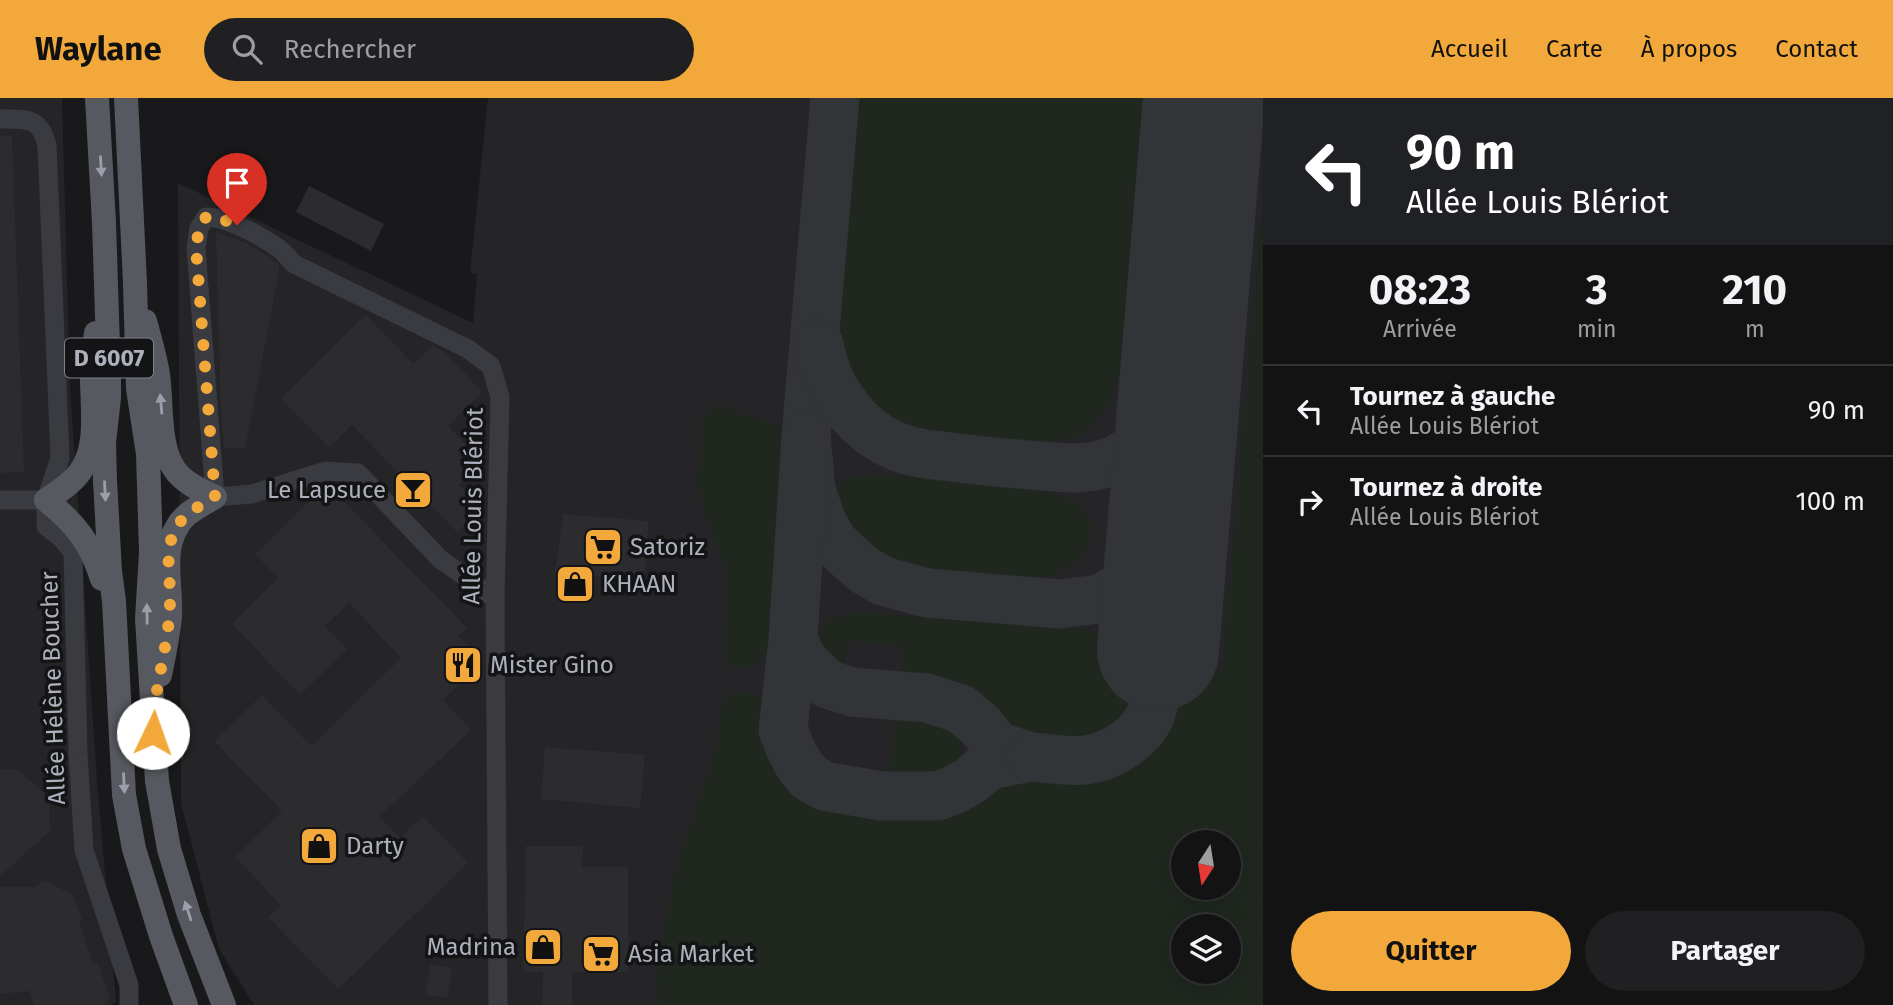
<!DOCTYPE html>
<html lang="fr">
<head>
<meta charset="utf-8">
<style>
  body { margin:0; font-family:"Fira Sans",sans-serif; background:#202022; color:#f1f3f6; height:100vh; display:flex; flex-direction:column; font-size:26px; white-space:nowrap }
  * { box-sizing:border-box; margin:0 }
  p { font-size:23px; color:#9d9ea0 }
  .icon { flex:none; width:38px; height:38px; fill:none; stroke:currentColor; stroke-width:2; stroke-linecap:round; stroke-linejoin:round }
  .map { position:relative; flex:1; overflow:hidden }
  .drawer { display:flex; flex-direction:column; background:#131314; width:630px }
  .drawer>* { flex:none }
  .top-card { background:#202124; color:#fff; overflow:hidden }
  .needle { width:46px; rotate:192deg }
  .buttons { position:absolute; left:1171px; top:732px; display:grid; gap:14px }
  .buttons a { display:grid; place-items:center; width:70px; height:70px; border-radius:50%; background:#131314; box-shadow:0 7px 28px #0002,0 0 0 2px #323234; font-size:35px }
  .pin { position:absolute; display:grid; place-items:center; width:60px; height:60px; color:#fff; margin:-72px -30px; border-radius:50% 50% 50% 0; rotate:-45deg; box-shadow:0 0 7px #0007 }
  .pin .icon { rotate:45deg }
  .me { position:absolute; width:77px; margin:-38px; rotate:3deg; stroke-linejoin:round; filter:drop-shadow(0 0 5px #0008) }
  .turn { display:flex; align-items:center; gap:24px; height:147px; padding:0 28px; font-size:32px }
  .turn .icon { width:91px; height:91px; stroke-width:2.5 }
  .turn b { display:block; font-size:49px; line-height:60px }
  .eta { display:flex; justify-content:space-evenly; align-items:center; height:119px; text-align:center }
  .eta b { font-size:42px; font-weight:700; line-height:49px }
  .cta { display:flex; gap:14px; margin-top:auto; padding:14px 28px }
  .cta a { flex:1; height:80px; border-radius:42px; background:#f2a83a; color:#111; font-size:28px; font-weight:700; line-height:80px; text-align:center }
  .cta a+a { background:#202022; color:#f1f3f6 }
  ul { padding:0; list-style:none }
  li { display:flex; align-items:center; gap:21px; height:91px; padding:0 28px; border-top:2px solid #323234 }
  li div { flex:1 }
  li b { display:block; font-size:26px }
  li em { font-style:normal }
  header { display:flex; align-items:center; gap:42px; box-sizing:border-box; height:98px; padding:0 35px; background:#f2a83a; color:#111 }
  header strong { font-size:33px }
  nav { display:flex; gap:38px; margin-inline-start:auto; font-size:24px }
  .search { width:490px; height:63px; background:#202022; display:flex; align-items:center; gap:18px; box-sizing:border-box; padding:0 24px; border-radius:38px; color:#9d9ea0; font-size:26px }
  main { display:flex; flex:1; min-height:0 }
  .map>svg:first-child { display:block }
</style>
</head>
<body>
<header>
<strong>Waylane</strong>
<div class="search"><svg class="icon" aria-label="search" viewBox="0 0 24 24"><circle cx="10" cy="10" r="6"/><path d="M15 15l6 6"/></svg>Rechercher</div>
<nav><a>Accueil</a><a>Carte</a><a>À propos</a><a>Contact</a></nav>
</header>
<main>
<div class="map">
<svg width="1263" height="907" viewBox="0 0 1263 907">
  <rect width="100%" height="100%" fill="#19191b"/>
  <g fill="#252528" fill-rule="evenodd">
    <path d="M0,0H62L70,289L97,683L116,903L112,907H0Z"/>
    <path d="M488,0H1263V907H254L219,851L181,705L178,85L473,225L477,176L470,175ZM1183,744H1228V789H1183ZM1183,828H1228V873H1183Z"/>
  </g>
  <g fill="#1f271f" fill-rule="evenodd">
    <path d="M856,0H1142L1120,272L1106,312L1079,338L1036,346L968,342L912,331L873,308L849,276L837,234Z"/>
    <path d="M1263,102V907H658L657,879L675,775L716,652L724,600L738,593L763,599L767,654L789,693L828,712L896,721L963,716L992,689L1019,682L1117,678L1158,652L1182,583L1223,574ZM1183,744H1228V789H1183ZM1183,828H1228V873H1183Z"/>
    <path d="M713,306L788,331L770,551L753,567L733,571L723,555L727,476L705,413L698,383L703,322Z"/>
    <path d="M893,377L1049,393L1076,405L1093,427L1086,454L1052,478L969,479L908,471L864,449L844,422L832,398L849,379Z"/>
    <path d="M858,514L1098,533L1096,558L1134,562L1128,610L1108,631L1080,642L1016,637L979,599L951,584L901,576V548L846,542L844,569L830,562L816,546L824,524Z"/>
    <path d="M895,618C925,619 937,619 960,639L963,659L940,674L915,678L890,676Z"/>
  </g>
  <g fill="none" stroke-linecap="round" stroke-linejoin="round">
    <g stroke="#333438" stroke-width="49">
      <path d="M835,0L806,338L811,392L822,424L834,445L864,472L883,483L927,495L1060,506L1099,501L1130,484L1153,458L1170,407"/>
      <path d="M819,246C827,294 862,341 911,353C921,356 932,357 943,358C967,361 992,364 1017,366C1050,368 1086,376 1117,361C1144,348 1160,326 1179,303"/>
      <path d="M793,541L803,563L827,586L852,594L927,600L961,611L981,628L997,648L1031,659L989,667L970,683L953,692L938,698H881L824,688L809,679L799,667L790,650L783,632L793,541L806,338"/>
      <path d="M1031,659C1048,660 1068,664 1085,662C1111,659 1145,638 1152,612C1158,595 1157,570 1158,552"/>
    </g>
    <path stroke="#333438" stroke-width="122" d="M1158,552L1204,0"/>
  </g>
  <g fill="#2c2c2f">
    <path d="M0,38H12L24,374L0,375Z"/>
    <path d="M309,88L384,126L371,153L296,114Z"/>
    <path d="M216,133L248,146L271,160L279,168V174L245,350H224L221,314Z"/>
    <path d="M366,217L413,266L433,248L445,254L482,294L448,328L483,364L459,387L482,410L457,434L352,327L329,350L281,300Z"/>
    <path d="M327,386L467,530L458,538L483,563L443,602L471,632L379,719L400,740L423,718L468,765L338,891L268,819L281,807L235,759L282,713L214,643L262,597L311,648L401,560L349,505L325,528L347,551L300,597L232,526L278,480L255,456Z"/>
    <path d="M563,416L649,423L644,483L555,475Z"/>
    <path d="M545,649L645,657L640,710L541,701Z"/>
    <path d="M0,671H17L49,700L50,733L0,778Z"/>
    <path d="M526,748H583L582,769H628V874H572V907H542L543,874H523Z"/>
    <path d="M43,782L72,796L82,821L79,825L93,867L98,865L110,902L105,904L104,907H34L29,893L0,896V789H35Z"/>
    <path d="M430,866L452,870L447,900L425,897Z"/>
  </g>
  <g fill="none" stroke-linecap="round" stroke-linejoin="round">
    <g stroke="#3a3b40" stroke-width="19">
      <path d="M0,21C26,21 41,19 47,48L60,360L46,402V428L61,440L73,454L78,656L84,752L129,887V907"/>
      <path d="M0,402H46"/>
      <path d="M495,500L440,461L358,375L325,373L252,396L215,399L196,150L199,130L206,119C227,119 261,138 278,150C284,154 289,161 294,166L468,251L491,268L500,299L495,500L498,907"/>
    </g>
    <g stroke="#56595f" stroke-width="24">
      <path d="M97,0L104,125L109,279V300L104,345L105,383L110,473L114,503L124,697L134,751L161,838L186,907"/>
      <path d="M126,0L135,185L138,291L148,356L151,454L147,521L157,683L169,751L189,817L224,907"/>
      <path d="M145,223C150,241 155,258 158,276C162,303 158,350 175,372C184,385 201,392 215,399C202,407 184,415 177,429C161,455 172,490 170,519C168,538 164,558 160,577"/>
      <path d="M96,235C94,248 92,260 92,273C91,304 100,348 80,374C71,386 58,394 46,402C75,425 91,445 102,481"/>
    </g>
  </g>
  <defs><path id="oneway-solid" d="M-6-.8H1V-3.2L6.5 0L1 3.2V.8H-6Z" transform="scale(1.75)"/></defs>
  <g fill="#9b9fa9">
    <use href="#oneway-solid" transform="translate(101 68) rotate(87)"/>
    <use href="#oneway-solid" transform="translate(161 306) rotate(-95)"/>
    <use href="#oneway-solid" transform="translate(105 393) rotate(87)"/>
    <use href="#oneway-solid" transform="translate(147 516) rotate(-91)"/>
    <use href="#oneway-solid" transform="translate(124 685) rotate(87)"/>
    <use href="#oneway-solid" transform="translate(188 813) rotate(-108)"/>
  </g>
  <g fill="none" stroke-linecap="round" stroke-linejoin="round">
    <path stroke="#f2a83a" stroke-width="12" stroke-dasharray="0 21.6" d="M153,635C153,588 171,544 170,497C170,474 164,449 177,429C184,415 202,407 215,399L196,150L199,130L206,119H216L237,127"/>
  </g>
  <defs>
    <g id="bar-square" transform="scale(2.0125)"><rect x="-9" y="-9" width="18" height="18" rx="4" fill="#f2a83a" stroke="#141416"/><path d="M-6-5H6L.8 .8V4.5H3.5V6h-7V4.5H-.8V.8Z" fill="#111"/></g>
    <g id="supermarket-square" transform="scale(2.0125)"><rect x="-9" y="-9" width="18" height="18" rx="4" fill="#f2a83a" stroke="#141416"/><path d="M-6-5.5h2.5l.6 2H6L4.5 2H-2.5L-4.4-4H-6ZM-1.5 3.2a1.3 1.3 0 1 0 .1 0ZM3 3.2a1.3 1.3 0 1 0 .1 0Z" fill="#111"/></g>
    <g id="shop-square" transform="scale(2.0125)"><rect x="-9" y="-9" width="18" height="18" rx="4" fill="#f2a83a" stroke="#141416"/><path d="M-5-2.5h2.3a2.7 3.5 0 0 1 5.4 0H5L5.5 6h-11ZM-1.5-2.5h3a1.5 2.3 0 0 0-3 0Z" fill="#111"/></g>
    <g id="restaurant-square" transform="scale(2.0125)"><rect x="-9" y="-9" width="18" height="18" rx="4" fill="#f2a83a" stroke="#141416"/><path d="M-5-6h1v4h1v-4h1v4h1v-4h1v5L-1.5 .5V6h-2V.5L-5-1ZM5-6V6H3V1.5H1.5Q1.5-4 5-6Z" fill="#111"/></g>
  </defs>
  <g fill-rule="evenodd">
    <use href="#bar-square" x="413" y="392"/>
    <use href="#supermarket-square" x="603" y="449"/>
    <use href="#shop-square" x="575" y="486"/>
    <use href="#restaurant-square" x="463" y="567"/>
    <use href="#shop-square" x="319" y="748"/>
    <use href="#shop-square" x="543" y="849"/>
    <use href="#supermarket-square" x="601" y="856"/>
  </g>
  <g text-anchor="middle" dominant-baseline="central" stroke-width="7" stroke-linejoin="round" paint-order="stroke">
    <rect fill="#141416" stroke="#7e828a" stroke-width="2" x="65" y="240.5" width="88" height="39" rx="5"/>
    <g font-size="23" font-weight="bold" fill="#acb1bb">
      <text x="109" y="260">D 6007</text>
    </g>
    <g font-size="24" fill="#acb1bb" stroke="#141416" text-anchor="start">
      <text x="386" y="392" text-anchor="end">Le Lapsuce</text>
      <text x="630" y="449">Satoriz</text>
      <text x="602" y="486">KHAAN</text>
      <text x="490" y="567">Mister Gino</text>
      <text x="346" y="748">Darty</text>
      <text x="516" y="849" text-anchor="end">Madrina</text>
      <text x="628" y="856">Asia Market</text>
    </g>
    <g font-size="24" fill="#acb1bb" stroke="#141416">
      <text transform="translate(473 408) rotate(-89)">Allée Louis Blériot</text>
      <text transform="translate(53 590) rotate(-92)">Allée Hélène Boucher</text>
    </g>
  </g>
</svg>
<div class="buttons">
<a><svg class="needle" viewBox="-14 -14 28 28"><path d="M0-13l5 13h-10z" fill="#e53935"/><path d="M0 13l5-13h-10z" fill="#9d9ea0"/></svg></a>
<a><svg class="icon" aria-label="layers" viewBox="0 0 24 24"><path d="M12 4l9 5-9 5-9-5zM3 14l9 5 9-5"/></svg></a>
</div>
<div class="pin" style="left:237px;top:127px;background:#d93025"><svg class="icon" aria-label="arrive" viewBox="0 0 24 24"><path d="M6 21V4h12l-3 4 3 4H6"/></svg></div>
<svg class="me" style="left:153px;top:635px" viewBox="-20 -20 40 40"><circle r="19" fill="#fff"/><path d="M0-13L10 11 0 6-10 11z" fill="#f2a83a"/></svg>
</div>
<section class="drawer">
<div class="top-card">
<div class="turn"><svg class="icon" aria-label="left" viewBox="0 0 24 24"><path d="M17 20v-9H6M10 6l-5 5 5 5"/></svg><div><b>90 m</b>Allée Louis Blériot</div></div>
</div>
<div class="eta">
<div><b>08:23</b><p>Arrivée</p></div>
<div><b>3</b><p>min</p></div>
<div><b>210</b><p>m</p></div>
</div>
<ul>
<li><svg class="icon" aria-label="left" viewBox="0 0 24 24"><path d="M17 20v-9H6M10 6l-5 5 5 5"/></svg><div><b>Tournez à gauche</b><p>Allée Louis Blériot</p></div><em>90 m</em></li>
<li><svg class="icon" aria-label="right" viewBox="0 0 24 24"><path d="M7 20v-9h11M14 6l5 5-5 5"/></svg><div><b>Tournez à droite</b><p>Allée Louis Blériot</p></div><em>100 m</em></li>
</ul>
<div class="cta"><a>Quitter</a><a>Partager</a></div>
</section>
</main>
</body>
</html>
